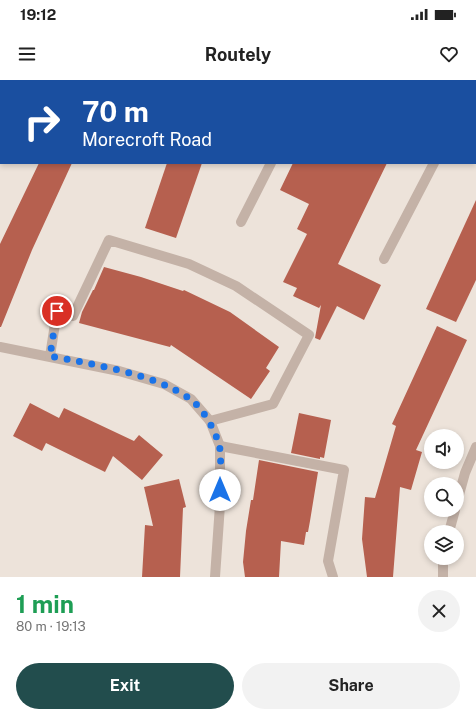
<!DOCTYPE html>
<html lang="en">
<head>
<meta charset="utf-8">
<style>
  body { margin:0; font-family:"Public Sans",sans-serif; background:#f2f2f2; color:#222; height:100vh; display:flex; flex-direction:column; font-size:15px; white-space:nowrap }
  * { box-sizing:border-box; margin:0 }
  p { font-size:13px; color:#767676 }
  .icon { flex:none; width:22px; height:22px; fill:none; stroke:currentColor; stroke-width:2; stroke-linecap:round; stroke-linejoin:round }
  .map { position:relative; height:497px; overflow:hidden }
  .sheet { display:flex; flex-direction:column; background:#fff; flex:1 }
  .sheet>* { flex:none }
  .guide { position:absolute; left:0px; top:0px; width:476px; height:84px; box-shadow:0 2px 6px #0003; background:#1a4fa0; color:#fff; overflow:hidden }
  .controls { position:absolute; left:424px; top:349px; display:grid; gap:8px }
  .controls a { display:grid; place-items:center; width:40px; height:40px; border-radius:50%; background:#fff; box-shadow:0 2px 6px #0003; font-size:20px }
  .pin { position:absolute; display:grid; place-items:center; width:34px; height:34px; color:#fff; margin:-17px; border:2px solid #fff; border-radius:50%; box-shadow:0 1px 4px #0007 }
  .me { position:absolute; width:44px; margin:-22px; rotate:0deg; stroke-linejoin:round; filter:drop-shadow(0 0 3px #0008) }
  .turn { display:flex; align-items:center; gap:14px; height:84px; padding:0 16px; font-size:18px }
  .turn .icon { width:52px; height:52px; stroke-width:2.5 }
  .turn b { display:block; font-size:28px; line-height:34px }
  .round { display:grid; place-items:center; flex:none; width:42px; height:42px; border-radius:21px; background:#f2f2f2 }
  .overview { display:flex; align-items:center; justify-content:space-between; height:68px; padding:0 16px }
  h1 { font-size:24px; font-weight:700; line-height:30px; color:#1e9e55 }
  .cta { display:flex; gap:8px; margin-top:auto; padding:8px 16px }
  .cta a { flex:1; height:46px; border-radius:24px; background:#224d4d; color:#fff; font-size:16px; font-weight:700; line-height:46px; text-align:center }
  .cta a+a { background:#f2f2f2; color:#222 }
  .status { display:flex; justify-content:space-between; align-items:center; height:28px; padding:0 20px; background:#fff; direction:ltr }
  .status svg { height:11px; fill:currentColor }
  header { display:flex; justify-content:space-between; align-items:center; height:52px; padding:0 16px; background:#fff; font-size:18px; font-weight:700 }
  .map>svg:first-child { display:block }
</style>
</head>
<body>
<div class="status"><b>19:12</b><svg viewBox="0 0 49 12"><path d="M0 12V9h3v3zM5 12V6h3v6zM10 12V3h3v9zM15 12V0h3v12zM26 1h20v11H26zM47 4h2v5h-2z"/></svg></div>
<header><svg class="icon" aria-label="menu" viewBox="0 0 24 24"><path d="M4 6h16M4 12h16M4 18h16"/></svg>Routely<svg class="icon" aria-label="heart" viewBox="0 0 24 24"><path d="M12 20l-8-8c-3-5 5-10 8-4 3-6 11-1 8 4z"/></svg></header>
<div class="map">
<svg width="476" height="497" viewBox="0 0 476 497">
  <rect width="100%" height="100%" fill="#ede3da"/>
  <g fill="#b6604f">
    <path d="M39,83H72L32,170L1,247H0V164Z"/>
    <path d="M167,83H202L176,158L145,148Z"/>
    <path d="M293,83H387L338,184L381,205L364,240L337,226L320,260L315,258L321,225L319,228L293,216L297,208L283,202L307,154L297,149L309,124L280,110Z"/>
    <path d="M476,120V200L456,242L426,229Z"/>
    <path d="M104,187L141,197L183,211L184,210L230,232L279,267L266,288L270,291L251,319L171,265L170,267L79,243L82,232L93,210H94Z"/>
    <path d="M437,246L467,260L416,370L422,372L411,410L400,407L393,497H367L362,459L365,417L375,418L396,346L392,344Z"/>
    <path d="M30,323L59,338L64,328L134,361L139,355L163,375L142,400L113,376L105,392L46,363L42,371L13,356Z"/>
    <path d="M299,333L331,340L324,378L320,377V379L291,373Z"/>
    <path d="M259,380L318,392L310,441L308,452H306L304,465L281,461L279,497H245L243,482L246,451L251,420H253Z"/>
    <path d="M179,399L186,427L183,428L180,497H142L145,445L153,446L144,407Z"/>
  </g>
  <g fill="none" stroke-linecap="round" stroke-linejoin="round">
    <path stroke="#af9c92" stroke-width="2.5" stroke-dasharray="2 2" stroke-linecap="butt" d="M475,81L476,82"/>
    <g stroke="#c4b2a7" stroke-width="10">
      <path d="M248,0L250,1"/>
      <path d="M283,1L284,0"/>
      <path d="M378,1L379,0"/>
      <path d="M474,1L475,0"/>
      <path d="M241,142L271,83"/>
      <path d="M384,179L434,83"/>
      <path d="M0,267L119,291L164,304L191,319L210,341L220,366V425L215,497"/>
      <path d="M50,276L57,231L73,236L109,160L189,184L236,206L309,255L273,324L210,341"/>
      <path d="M220,366L344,390L328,481L333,497"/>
      <path d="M457,422L465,393L476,367"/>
      <path d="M449,452L455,430"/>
      <path d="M443,497V478"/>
    </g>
    <g stroke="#72605a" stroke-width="10">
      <path d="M14,1V0"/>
      <path d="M0,31L1,29"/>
    </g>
  </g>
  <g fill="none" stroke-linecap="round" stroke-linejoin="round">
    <path stroke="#1a73e8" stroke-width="7" stroke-dasharray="0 12.6" d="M57,231L50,276C91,284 156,294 190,319C203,328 215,350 219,365C222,374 220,400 220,410"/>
  </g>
</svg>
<div class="controls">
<a><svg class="icon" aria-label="sound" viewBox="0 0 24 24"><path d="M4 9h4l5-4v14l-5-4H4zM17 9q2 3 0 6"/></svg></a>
<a><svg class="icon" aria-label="search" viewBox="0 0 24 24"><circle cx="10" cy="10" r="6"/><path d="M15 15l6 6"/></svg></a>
<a><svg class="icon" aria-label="layers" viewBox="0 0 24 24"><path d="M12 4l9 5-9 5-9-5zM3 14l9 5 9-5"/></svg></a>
</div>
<div class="pin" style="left:57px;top:231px;background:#d93025"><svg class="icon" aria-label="arrive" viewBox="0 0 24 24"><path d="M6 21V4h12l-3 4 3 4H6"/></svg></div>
<svg class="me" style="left:220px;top:410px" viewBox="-20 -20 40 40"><circle r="19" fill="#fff"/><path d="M0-13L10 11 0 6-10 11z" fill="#1a73e8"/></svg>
<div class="guide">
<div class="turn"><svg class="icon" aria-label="right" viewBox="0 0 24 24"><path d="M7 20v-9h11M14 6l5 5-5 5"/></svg><div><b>70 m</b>Morecroft Road</div></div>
</div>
</div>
<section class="sheet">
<div class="overview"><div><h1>1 min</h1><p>80 m · 19:13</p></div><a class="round"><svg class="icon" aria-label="close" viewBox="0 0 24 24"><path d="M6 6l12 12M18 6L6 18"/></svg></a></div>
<div class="cta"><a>Exit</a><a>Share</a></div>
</section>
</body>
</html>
